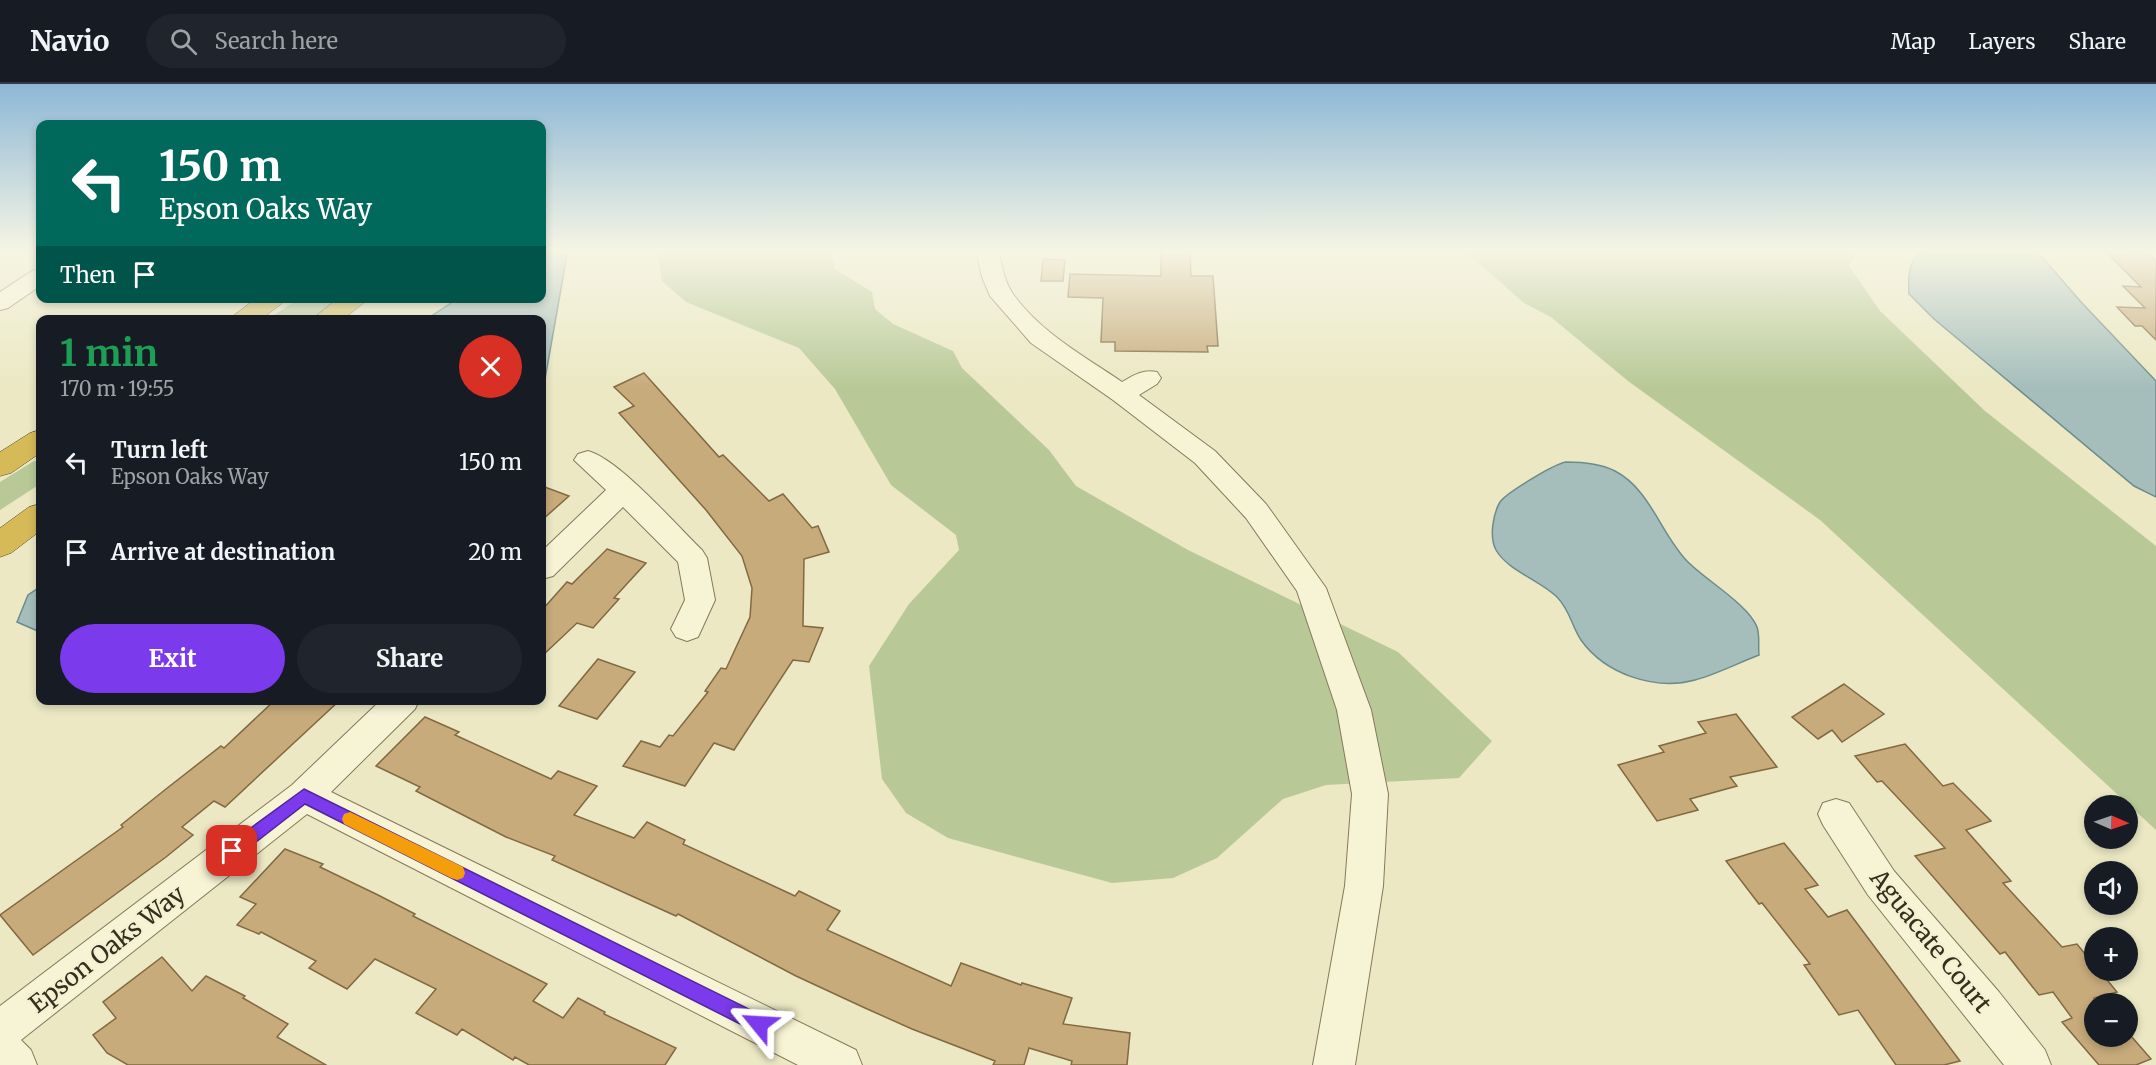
<!DOCTYPE html>
<html lang="en">
<head>
<meta charset="utf-8">
<style>
  body { margin:0; font-family:Merriweather,serif; background:#20242c; color:#f1f3f6; height:100vh; display:flex; flex-direction:column; font-size:22px; white-space:nowrap }
  * { box-sizing:border-box; margin:0 }
  p { font-size:20px; color:#9ea1a6 }
  .icon { flex:none; width:33px; height:33px; fill:none; stroke:currentColor; stroke-width:2; stroke-linecap:round; stroke-linejoin:round }
  .map { position:relative; flex:1; overflow:hidden }
  .panel { position:absolute; left:36px; top:231px; width:510px; height:390px; display:flex; flex-direction:column; background:#171b24; border-radius:12px; box-shadow:0 3px 9px #0003 }
  .panel>* { flex:none }
  .guide { position:absolute; left:36px; top:36px; width:510px; height:183px; border-radius:12px; box-shadow:0 3px 9px #0003; background:#00695c; color:#fff; overflow:hidden }
  .needle { width:39px; rotate:92deg }
  .controls { position:absolute; left:2084px; top:711px; display:grid; gap:12px }
  .controls a { display:grid; place-items:center; width:54px; height:54px; border-radius:50%; background:#171b24; box-shadow:0 3px 9px #0003; font-size:30px }
  .pin { position:absolute; display:grid; place-items:center; width:51px; height:51px; color:#fff; margin:-26px; border-radius:12px; box-shadow:0 3px 9px #0006 }
  .me { position:absolute; width:66px; margin:-33px; rotate:297deg; stroke-linejoin:round; filter:drop-shadow(0 0 4px #0008) }
  .turn { display:flex; align-items:center; gap:21px; height:126px; padding:0 24px; font-size:27px }
  .turn .icon { width:78px; height:78px; stroke-width:2.5 }
  .turn b { display:block; font-size:42px; line-height:51px }
  .then { display:flex; align-items:center; height:57px; padding:0 24px; background:#0003; gap:12px; font-size:22px }
  .round { display:grid; place-items:center; flex:none; width:63px; height:63px; border-radius:32px; background:#20242c }
  .headline { display:flex; align-items:center; justify-content:space-between; height:102px; padding:0 24px }
  h1 { font-size:36px; font-weight:700; line-height:45px; color:#1e9e55 }
  .cta { display:flex; gap:12px; margin-top:auto; padding:12px 24px }
  .cta a { flex:1; height:69px; border-radius:36px; background:#7c3aed; color:#fff; font-size:24px; font-weight:700; line-height:69px; text-align:center }
  .cta a+a { background:#20242c; color:#f1f3f6 }
  ul { padding:0; list-style:none }
  li { display:flex; align-items:center; gap:18px; height:90px; padding:0 24px }
  li div { flex:1 }
  li b { display:block; font-size:22px }
  li em { font-style:normal }
  header { display:flex; align-items:center; gap:36px; box-sizing:border-box; height:84px; padding:0 30px; background:#171b24; border-bottom:2px solid #363941 }
  header strong { font-size:28px }
  nav { display:flex; gap:33px; margin-inline-start:auto; font-size:21px }
  .search { width:420px; height:54px; background:#20242c; display:flex; align-items:center; gap:15px; box-sizing:border-box; padding:0 21px; border-radius:33px; color:#9ea1a6; font-size:22px }
  .map>svg:first-child { display:block }
</style>
</head>
<body>
<header>
<strong>Navio</strong>
<div class="search"><svg class="icon" aria-label="search" viewBox="0 0 24 24"><circle cx="10" cy="10" r="6"/><path d="M15 15l6 6"/></svg>Search here</div>
<nav><a>Map</a><a>Layers</a><a>Share</a></nav>
</header>
<div class="map">
<svg width="2156" height="981" viewBox="0 0 2156 981">
  <rect width="100%" height="100%" fill="#ebe8c3"/>
  <g fill="#b8c997">
    <path d="M657,166H836L832,171L835,185L872,208L875,225L893,240L953,267L962,284L1049,366L1076,402L1188,466L1398,568L1492,657L1459,694L1326,701L1283,715L1217,774L1173,794L1112,799L948,754L906,729L882,695L869,582L909,520L959,466L956,451L891,401L835,305L799,264L686,218L662,197Z"/>
    <path d="M1459,166H1857L1849,182L1880,227L1985,327L2156,462V746L1820,436L1628,297L1551,233L1524,219L1480,180Z"/>
    <path d="M298,215H342L309,235L267,236Z"/>
    <path d="M34,377H40V400L0,426V398Z"/>
  </g>
  <g fill="#a5bebc" stroke="#6c8c8b" stroke-width="1.5">
    <path d="M552,166L567,171L542,312V236L427,235L457,215L542,214V167Z"/>
    <path d="M1922,166H2036L2081,218L2156,297V413L2134,402L1934,235L1909,210C1908,193 1908,178 1922,166Z"/>
    <path d="M1566,378C1581,378 1601,380 1615,387C1650,405 1661,450 1687,477C1704,495 1749,521 1757,543C1760,551 1758,563 1759,571C1738,579 1717,590 1695,596C1655,607 1605,590 1581,556C1572,543 1570,526 1557,513C1540,496 1508,487 1496,466C1489,453 1493,430 1500,418C1506,409 1554,380 1566,378Z"/>
    <path d="M40,503V548L17,538L28,511Z"/>
  </g>
  <g fill="#c7ab7b" stroke="#826942" stroke-width="1.5">
    <path d="M1161,166H1190L1191,192H1213L1218,262H1207L1208,268L1115,267V258H1101L1103,214L1068,213L1070,190L1161,192Z"/>
    <path d="M2104,166H2133L2136,169H2148L2156,176V256L2142,242H2135L2117,223L2145,224L2123,202L2141,203Z"/>
    <path d="M1043,175L1065,176L1063,197H1041Z"/>
    <path d="M644,289L719,373L723,371L769,417L783,410L812,444L818,442L829,468L804,475L803,542L823,544L809,578L793,576L734,666L714,659L685,702L623,682L641,657L660,663L669,651L673,652L708,608L705,607L721,584L726,585L750,533L752,504L742,472L706,426L619,329L634,322L614,303Z"/>
    <path d="M542,402L569,412L542,436Z"/>
    <path d="M607,465L646,479L614,514L619,515L593,544L577,539L542,572V526L567,498L572,500Z"/>
    <path d="M598,575L635,588L597,635L559,622Z"/>
    <path d="M1844,600L1884,630L1842,658L1832,646L1818,655L1792,633Z"/>
    <path d="M275,616H340L225,723L214,717L182,743L193,751L166,773L33,871L0,831L123,743L121,741L166,705L221,662L224,664Z"/>
    <path d="M1736,630L1777,683L1730,693L1737,702L1690,715L1698,726L1657,737L1618,681L1664,668L1659,662L1706,649L1698,638Z"/>
    <path d="M425,633L459,648L455,651L551,695L558,687L597,702L574,731L634,754L647,738L685,756L683,760L795,812L799,807L840,827L827,846L951,902L961,879L1021,901L1022,899L1072,914L1063,940L1130,949L1127,981H1071L1072,977L1029,964L1024,981H993L995,977L912,945L865,924L796,892L678,830L676,832L552,776L555,772L506,753L416,707L420,703L376,682Z"/>
    <path d="M1905,660L1943,702L1953,699L1991,737L1966,746L2011,797L2003,799L2062,863L2077,860L2094,881V886H2099L2117,908L2094,914V952H2131L2151,975L2136,981H2099L2062,938L2072,934L2053,908L2039,911L2005,868L2000,870L1915,772L1945,764L1882,697L1877,698L1855,672Z"/>
    <path d="M1784,759L1818,801L1805,805L1828,833L1847,826L1960,977L1944,981H1896L1858,926L1839,931L1804,881L1810,880L1762,819L1759,820L1726,777Z"/>
    <path d="M285,765L323,780L320,783L378,811L415,830L413,832L547,900L533,917L563,934L578,914L605,928L604,930L676,964L665,981H529L515,973L513,976L462,945L457,951L416,929L436,905L375,875L347,905L309,884L316,877L261,848L259,850L237,841L256,820L240,813Z"/>
    <path d="M162,873L192,907L206,892L245,912L243,914L288,940L277,953L326,981H128L107,969L93,951L116,934L103,918Z"/>
  </g>
  <g fill="none" stroke-linecap="round" stroke-linejoin="round">
    <g stroke="#847a5b" stroke-width="2">
      <g id="minor">
        <path d="M976,166H998C1002,181 1004,197 1013,210C1041,249 1084,272 1122,298C1134,291 1143,285 1157,288L1161,294L1157,300L1139,311L1215,367L1266,420L1326,504L1371,626L1388,710L1383,802L1355,981H1313L1345,802L1352,710L1337,626L1297,507L1246,434L1195,379L1113,316L1031,259L990,212L982,193Z"/>
        <path d="M40,185V202L8,224L0,226V208L32,187Z"/>
        <path d="M588,367C619,375 677,442 702,466L707,474L715,516L698,553L687,557L676,553L671,545L685,516L678,478L623,423L553,492L542,495V467L606,406L574,376L578,370Z"/>
        <path d="M381,616H419L415,625L331,708L856,966L862,981H798L307,730L21,956L31,966L37,981H0V922L292,701Z"/>
        <path d="M1836,715L1849,719L1894,787L1999,908L2045,966L2051,981H2004L1868,811L1823,741L1818,730L1823,719Z"/>
      </g>
    </g>
    <g stroke="#52472f" stroke-width="1">
      <g id="highway">
        <path d="M257,214H289L260,236H228Z"/>
        <path d="M339,214H370L342,236H311Z"/>
        <path d="M40,346V369L11,389L0,392V368L30,349Z"/>
        <path d="M40,420V447L11,469L0,473V444L29,423Z"/>
      </g>
    </g>
    <use href="#minor" fill="#f7f4d5" fill-rule="evenodd"/>
    <use href="#highway" fill="#d6ba58" fill-rule="evenodd"/>
  </g>
  <linearGradient id="sky" x2="0" y2="1"><stop stop-color="#8db8d6"/><stop offset="0.55" stop-color="#f6f5e4"/><stop offset="1" stop-color="#f6f5e4" stop-opacity="0"/></linearGradient>
  <rect width="2156" height="303" fill="url(#sky)"/>
  <path fill="#7c3aed" stroke="#51269a" stroke-width="1.5" d="M304,705L765,933L768,940L765,946L759,949L752,946L305,720L238,772L232,775L226,772L224,767L226,762Z"/>
  <path fill="#f59e0b" d="M350,728L463,783L465,789L463,794L457,796L451,794L344,740L342,735L344,730Z"/>
  <g text-anchor="middle" dominant-baseline="central" stroke-width="4.5" stroke-linejoin="round" paint-order="stroke">
    <g font-size="24" fill="#352e1e" stroke="#f3f1d2">
      <text transform="translate(1931 857) rotate(51)">Aguacate Court</text>
      <text transform="translate(107 865) rotate(-38)">Epson Oaks Way</text>
    </g>
  </g>
</svg>
<div class="controls">
<a><svg class="needle" viewBox="-14 -14 28 28"><path d="M0-13l5 13h-10z" fill="#e53935"/><path d="M0 13l5-13h-10z" fill="#9ea1a6"/></svg></a>
<a><svg class="icon" aria-label="sound" viewBox="0 0 24 24"><path d="M4 9h4l5-4v14l-5-4H4zM17 9q2 3 0 6"/></svg></a>
<a>+</a>
<a>−</a>
</div>
<div class="pin" style="left:232px;top:767px;background:#d93025"><svg class="icon" aria-label="arrive" viewBox="0 0 24 24"><path d="M6 21V4h12l-3 4 3 4H6"/></svg></div>
<svg class="me" style="left:759px;top:940px" viewBox="-20 -20 40 40"><path d="M0-17L14 15 0 8-14 15z" fill="#7c3aed" stroke="#fff" stroke-width="4"/></svg>
<div class="guide">
<div class="turn"><svg class="icon" aria-label="left" viewBox="0 0 24 24"><path d="M17 20v-9H6M10 6l-5 5 5 5"/></svg><div><b>150 m</b>Epson Oaks Way</div></div>
<div class="then">Then<svg class="icon" aria-label="arrive" viewBox="0 0 24 24"><path d="M6 21V4h12l-3 4 3 4H6"/></svg></div>
</div>
<section class="panel">
<div class="headline"><div><h1>1 min</h1><p>170 m · 19:55</p></div><a class="round" style="background:#d93025;color:#fff"><svg class="icon" aria-label="close" viewBox="0 0 24 24"><path d="M6 6l12 12M18 6L6 18"/></svg></a></div>
<ul>
<li><svg class="icon" aria-label="left" viewBox="0 0 24 24"><path d="M17 20v-9H6M10 6l-5 5 5 5"/></svg><div><b>Turn left</b><p>Epson Oaks Way</p></div><em>150 m</em></li>
<li><svg class="icon" aria-label="arrive" viewBox="0 0 24 24"><path d="M6 21V4h12l-3 4 3 4H6"/></svg><div><b>Arrive at destination</b></div><em>20 m</em></li>
</ul>
<div class="cta"><a>Exit</a><a>Share</a></div>
</section>
</div>
</body>
</html>
